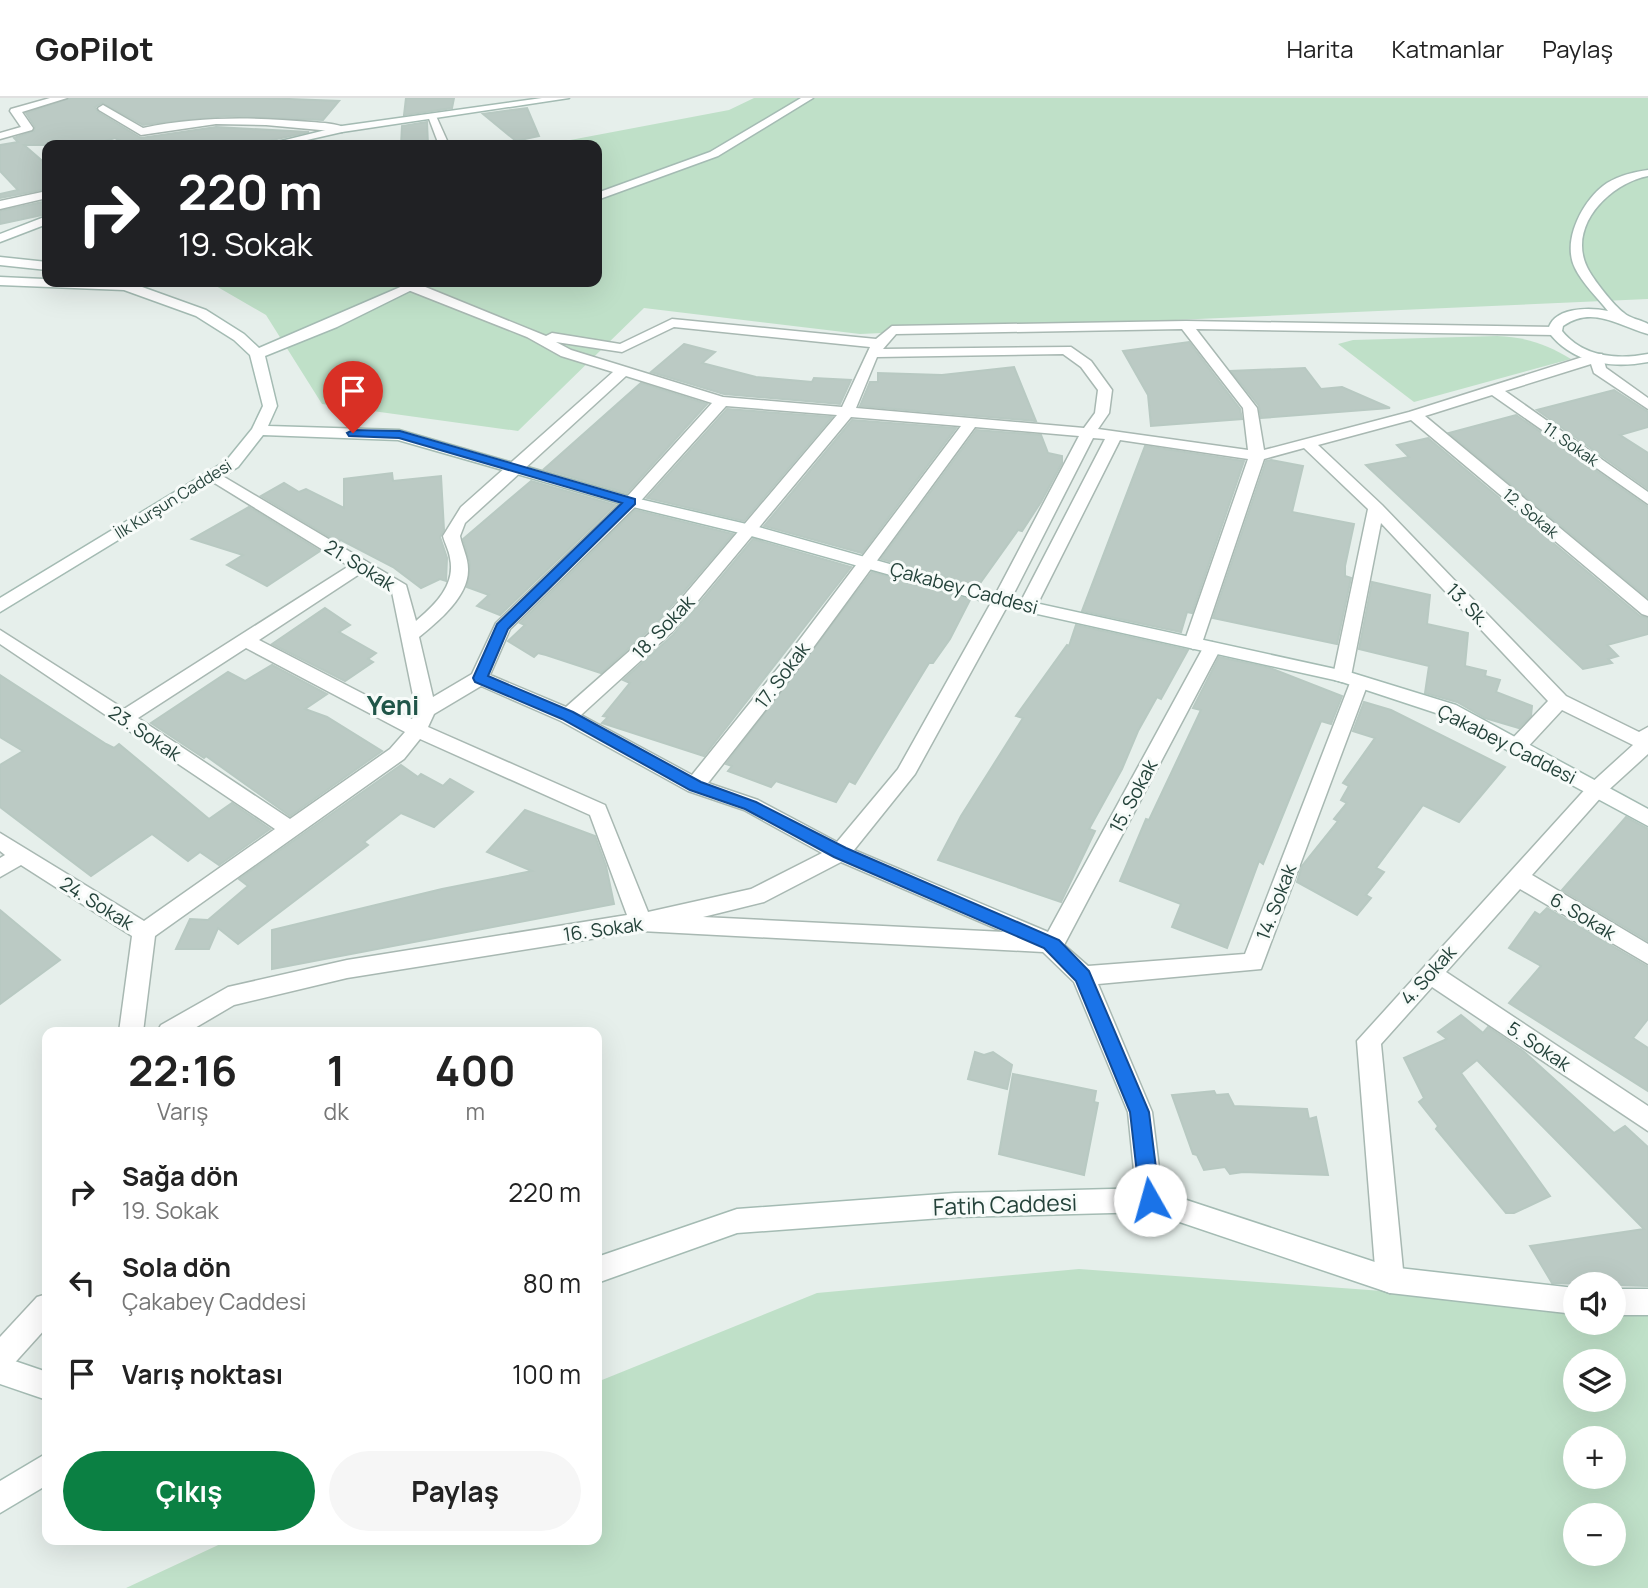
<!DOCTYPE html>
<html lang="tr">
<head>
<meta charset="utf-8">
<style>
  body { margin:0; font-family:Manrope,sans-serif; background:#f6f6f6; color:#222; height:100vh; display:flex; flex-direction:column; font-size:26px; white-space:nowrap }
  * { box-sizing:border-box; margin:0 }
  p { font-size:23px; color:#767676 }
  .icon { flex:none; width:38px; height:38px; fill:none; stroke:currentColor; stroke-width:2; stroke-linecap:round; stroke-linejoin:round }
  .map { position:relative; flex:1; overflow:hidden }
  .drawer { position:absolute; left:42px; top:929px; width:560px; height:518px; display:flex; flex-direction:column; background:#fff; border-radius:14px; box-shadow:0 7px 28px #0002 }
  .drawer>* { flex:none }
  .guide { position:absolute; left:42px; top:42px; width:560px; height:147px; border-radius:14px; box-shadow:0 7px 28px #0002; background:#202124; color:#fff; overflow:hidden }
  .buttons { position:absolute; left:1563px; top:1174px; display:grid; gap:14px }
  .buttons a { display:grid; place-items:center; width:63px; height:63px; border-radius:50%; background:#fff; box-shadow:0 7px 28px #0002; font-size:35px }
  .pin { position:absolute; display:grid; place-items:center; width:60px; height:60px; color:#fff; margin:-72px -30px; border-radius:50% 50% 50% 0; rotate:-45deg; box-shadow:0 0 7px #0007 }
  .pin .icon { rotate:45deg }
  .me { position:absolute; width:77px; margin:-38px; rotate:353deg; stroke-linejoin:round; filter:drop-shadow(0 0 5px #0008) }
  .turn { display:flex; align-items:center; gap:24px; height:147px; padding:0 21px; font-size:32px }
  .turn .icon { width:91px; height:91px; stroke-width:2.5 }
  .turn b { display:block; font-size:49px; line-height:60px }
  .eta { display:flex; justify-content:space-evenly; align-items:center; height:119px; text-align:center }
  .eta b { font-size:42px; font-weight:700; line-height:49px }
  .primary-button { display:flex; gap:14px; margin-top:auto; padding:14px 21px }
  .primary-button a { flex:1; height:80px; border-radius:42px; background:#0b8043; color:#fff; font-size:28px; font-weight:700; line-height:80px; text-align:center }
  .primary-button a+a { background:#f6f6f6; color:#222 }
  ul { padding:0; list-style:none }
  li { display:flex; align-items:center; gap:21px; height:91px; padding:0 21px }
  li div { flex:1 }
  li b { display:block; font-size:26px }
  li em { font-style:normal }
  header { display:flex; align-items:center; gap:42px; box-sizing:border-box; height:98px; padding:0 35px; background:#fff; border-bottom:2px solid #e0e0e0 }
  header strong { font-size:33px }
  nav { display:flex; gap:38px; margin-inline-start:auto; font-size:24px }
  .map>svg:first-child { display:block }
</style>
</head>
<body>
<header>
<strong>GoPilot</strong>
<nav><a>Harita</a><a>Katmanlar</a><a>Paylaş</a></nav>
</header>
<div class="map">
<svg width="1648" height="1490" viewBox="0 0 1648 1490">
  <rect width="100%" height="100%" fill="#e6efeb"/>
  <g fill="#bfe0c8" fill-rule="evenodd">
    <path d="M754,0H1648V201L860,236L644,210L518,333L322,306L266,217L209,184H597V47H544L729,12Z"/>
    <path d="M1497,238C1526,239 1546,246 1571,261L1414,304L1338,246L1353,242Z"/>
    <path d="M1079,1171L1575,1207V1225H1614V1210L1648,1212V1490H126L229,1442H597V1284L817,1195ZM1575,1264H1614V1302H1575ZM1575,1340H1614V1379H1575ZM1575,1418H1614V1456H1575Z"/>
  </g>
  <g fill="#bbcac4" stroke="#b8c9c2" stroke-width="2">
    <path d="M70,0H265L339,3L323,22L227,18L143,27L102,5L95,9L98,14L141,40L216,29L309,34L249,47H128L115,40L92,47H24L47,67V91L0,100V96L18,92L0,73V47L18,44L14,40L34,33L35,29L26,15Z"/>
    <path d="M406,0H454L452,10L404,17Z"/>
    <path d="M527,10L539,38L516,43L483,16Z"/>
    <path d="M427,24L428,47H401L402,28Z"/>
    <path d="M47,103V116L0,126V113Z"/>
    <path d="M1189,244L1240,311L1242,321L1151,328L1148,297L1123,253Z"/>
    <path d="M684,246L715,254L702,265L756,279L812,284L814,280L851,282L840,306L724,296L651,274Z"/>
    <path d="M1014,269L1036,323L860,308L870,284H878V275L942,277Z"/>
    <path d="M1305,270L1321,291L1342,289L1390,310L1261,320L1259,308L1231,273Z"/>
    <path d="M641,285L707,306L627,395L544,371Z"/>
    <path d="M1614,292L1648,314V329L1620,337L1648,355V391L1537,312Z"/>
    <path d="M727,311L832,319L744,423L647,400Z"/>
    <path d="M1516,317L1648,409V500L1449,335Z"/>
    <path d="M852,322L956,330L862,455L764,428Z"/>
    <path d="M976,332L1041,337L1048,355L1062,358V365L1041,404L1022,433L1018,432L978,488L881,461Z"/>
    <path d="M1428,340L1640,518L1648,520V536L1607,547L1618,558L1608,561L1612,565L1583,571L1366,367L1409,359L1397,347Z"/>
    <path d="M1145,348L1244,363L1192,515L1187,514L1181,534L1082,513Z"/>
    <path d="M1271,362L1303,368L1292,414L1354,426L1345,468V478L1351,480L1337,546L1213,520L1266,363Z"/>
    <path d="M392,375L393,383L441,378L444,432L440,439L447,460L446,483L440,481L421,490L393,469L341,442L338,444L261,398L284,385L299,394L306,391L344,410V381Z"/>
    <path d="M531,383L615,407L500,517L477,508L489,497L467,489L470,466L463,441Z"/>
    <path d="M249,409L320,453L267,488L227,467L243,457L192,441Z"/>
    <path d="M635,412L733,436L657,525L601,575L546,557L538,555L534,559L508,543L525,527L520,525Z"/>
    <path d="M753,441L851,469L704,658L602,625L608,619L603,618L630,585L623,582L673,537Z"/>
    <path d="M872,474L970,502L950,541L933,565H929L855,686L849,683L836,704L776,683L771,689L728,673L732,668L726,666Z"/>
    <path d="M1372,484L1430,497L1427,526L1468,535L1465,568L1486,573L1485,578L1500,582L1496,594L1532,608L1531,618L1519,630L1485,620L1457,604L1425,595L1429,568L1359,551Z"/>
    <path d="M325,510L350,527L339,534L376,555L368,561L373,564L345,583L272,546Z"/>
    <path d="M1076,527L1188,552L1161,601L1157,599L1138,633L1122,671L1089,731L1095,733L1061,804L938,762L961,718L1023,620L1016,618L1067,547L1069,548Z"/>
    <path d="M1219,559L1270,570L1342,598L1331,626L1321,623L1263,766L1259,763L1227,850L1172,829L1181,806L1120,783L1146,721L1149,722L1201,612L1193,610Z"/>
    <path d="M272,567L327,596L305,611L327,619L382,653L290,718L206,658L204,660L151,625L228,574L245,583Z"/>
    <path d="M0,577L106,646L114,650L119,646L209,721L232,705L270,731L219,767L200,754L188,763L152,736L91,778L0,709V667L23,653L0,639Z"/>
    <path d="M1364,604L1391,612L1505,669L1459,724L1423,707L1376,770L1384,774L1366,797L1371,800L1357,817L1297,784L1302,768L1338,723L1334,721L1347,705L1341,702L1349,688L1343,685L1375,640L1353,633Z"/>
    <path d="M401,667L418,679L421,676L443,688L450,681L473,694L434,729L401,715L364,744L368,747L238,846L218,830L209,851H176L190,821L208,822L248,788L239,781Z"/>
    <path d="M525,712L595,738L606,768L614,806L272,871V832L442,791L532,773L487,754Z"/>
    <path d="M1626,719L1648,731V843L1562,792Z"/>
    <path d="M1547,810L1648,869V921L1633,940L1648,950V993L1509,905L1541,868L1509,850L1535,814L1540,817Z"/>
    <path d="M0,812L60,862L0,906Z"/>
    <path d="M1461,917L1483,935L1488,929L1523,953L1614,1035L1625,1028L1648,1049V1188L1552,1185L1530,1148L1644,1131L1477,962L1461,975L1550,1098L1514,1115H1506L1436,1031L1438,1028L1419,1004L1424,1000L1404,960L1447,941L1438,934Z"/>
    <path d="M975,954L984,957L993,954L1012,967L1007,991L968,981Z"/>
    <path d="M1013,976L1096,993L1094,1004L1098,1005L1084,1077L999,1056Z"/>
    <path d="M1214,993L1216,997L1228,996L1234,1008L1307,1011L1309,1021L1316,1019L1328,1077L1243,1074L1230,1076L1225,1069L1204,1072L1197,1057L1193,1056L1172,997Z"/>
  </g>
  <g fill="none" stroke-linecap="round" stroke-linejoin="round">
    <g stroke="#a8b8b2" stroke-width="3">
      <g id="street">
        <path d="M50,0H67L22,14L33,30L32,32L0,41V35L21,29L10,13L11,11Z"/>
        <path d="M103,7L143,30C199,18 254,19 311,24C322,25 338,25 347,31L342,34L266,27L216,26L141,37L99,12L98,10Z"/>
        <path d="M428,18H436L449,47H439Z"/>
        <path d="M47,93V100L0,111V103Z"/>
        <path d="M408,186H418L546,238L552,235L620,246L672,221L876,241L892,228L1186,223L1555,229L1562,233L1555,237L1196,231L1257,310L1264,352L1409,314L1592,256H1602L1606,270L1648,300V311L1594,275L1591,266L1505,293L1648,394V406L1492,297L1425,318L1648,503V518L1642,516L1411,322L1318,347L1382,407L1566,598L1639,634L1648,629V656L1603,697L1532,777L1648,846V866L1520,791L1446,874L1648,1008V1033L1432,889L1381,946L1404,1182L1400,1191L1390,1195L1380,1191L1376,1182L1357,943L1589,687L1633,647L1562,612L1523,654H1509L1506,649L1509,644L1548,603L1381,425L1351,578L1342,584L1335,582L1333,578L1368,411L1304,350L1264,361L1202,545L1193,551L1184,545L1248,361L1120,342L1037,507L1028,512L1019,507L1105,341L1093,340L1010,503L915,676L854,752L1048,834L1203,550L1212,544L1221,550L1064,847L1088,868L1245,856L1350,585L1352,581H1366L1368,585L1261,871L1098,886L1152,1014L1163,1102L1159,1111L1150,1114L1141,1111L1137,1102L1128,1014L1074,884L1043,854L641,833L347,880L234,907L188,934H157L161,927L228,889L347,862L627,817L590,717L420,641L404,661L155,838L143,934H119L132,838L21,767L0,779V760L5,757L0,753V735L144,823L275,731L0,546V532L124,611L349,468L208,381L206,378L214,373L406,487L416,523C435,507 456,487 450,460C449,452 445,446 443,438L461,409L613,274L561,258L527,239L408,192ZM674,229L870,249L842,309L723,299L571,252L556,244L622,254ZM1182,231L1243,310L1248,352L1098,331L1109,315L1112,292L1091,263L1071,249L883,251L896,236ZM1063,256L1081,269L1098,292L1095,315L1084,330L856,310L877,259ZM626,278L712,305L625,401L496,525L472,576L433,599L419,539C439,523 469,498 468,471C468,459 462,449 460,438L465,425ZM726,308L837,317L659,527L566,609L490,577L510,531L637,407ZM851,319L961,328L782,565L692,677L581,617L671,535ZM975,329L1079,338L992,503L898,671L837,744L758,702L708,685L796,573ZM361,475L392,494L416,612L412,621L259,542ZM246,550L405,634L390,651L290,721L138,620ZM481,588L561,623L688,693L744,712L822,755L751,791L648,814L605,707L428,629L434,616ZM841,764L1004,834L703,819L764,804Z"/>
        <path d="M47,1196V1229L10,1270L0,1274V1239L37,1199Z"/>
      </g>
    </g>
    <g stroke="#a4bbb3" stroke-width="3">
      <g id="secondary">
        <path d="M542,0H569L342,34L285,47H265L342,28Z"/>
        <path d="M801,0H813L718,58L597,102V95L710,54Z"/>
        <path d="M1648,72V78C1611,85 1567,127 1587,169C1592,180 1614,208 1624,215C1629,220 1641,222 1648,226V236C1619,228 1593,207 1563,228L1562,233C1583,259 1617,262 1648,256V264C1611,271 1571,265 1548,233C1552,209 1589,209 1608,213C1597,199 1582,185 1575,170C1561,142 1584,100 1607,85C1620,77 1634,74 1648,72Z"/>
        <path d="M47,118V126L0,144V136Z"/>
        <path d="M0,159L47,164V172L0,167Z"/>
        <path d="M0,179L131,185L206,212L244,236L259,250L412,184H428L337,229L265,258L277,308L268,328L399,332L635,400L755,428L1003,498L1349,574L1456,607L1648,711V728L1442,617L1339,583L1001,508L744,436L625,407L398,342L263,337L238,369L0,514V500L226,363L252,331L263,308L250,257L234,242L196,218L124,192L0,187Z"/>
        <path d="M1150,1090L1390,1169L1575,1190V1216L1390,1195L1150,1114L955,1119L737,1135L597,1185V1159L737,1111L955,1095Z"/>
        <rect x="1614" y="1191" width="34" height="26"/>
        <path d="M0,1258L47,1274V1302L0,1286Z"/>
        <path d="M47,1355V1387L0,1415V1383Z"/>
      </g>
    </g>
    <use href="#street" fill="#fff" fill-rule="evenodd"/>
    <use href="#secondary" fill="#fff" fill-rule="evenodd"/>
  </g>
  <path fill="#1a73e8" stroke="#114b97" stroke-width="2" d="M353,332L400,333L635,401V406L508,531L488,578L573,614L701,684L756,704L846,750L1059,842L1089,873L1149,1014L1160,1102L1157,1108L1150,1111L1143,1108L1140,1102L1130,1014L1076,883L1044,850L834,759L745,711L690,692L562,621L475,584L473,580L497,526L622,405L399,340L349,338L347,335Z"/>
  <g text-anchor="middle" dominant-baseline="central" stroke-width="6" stroke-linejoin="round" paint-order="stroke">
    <g font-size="16" fill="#24423a" stroke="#f7fbf9">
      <text transform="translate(1571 346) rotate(35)">11. Sokak</text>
      <text transform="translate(173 401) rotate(-32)">İlk Kurşun Caddesi</text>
      <text transform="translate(1531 415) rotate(40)">12. Sokak</text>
    </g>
    <g font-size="19" fill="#24423a" stroke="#f7fbf9">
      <text transform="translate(360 467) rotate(32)">21. Sokak</text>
      <text transform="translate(964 490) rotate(15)">Çakabey Caddesi</text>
      <text transform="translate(1468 507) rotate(46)">13. Sk.</text>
      <text transform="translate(663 529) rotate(-46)">18. Sokak</text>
      <text transform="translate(782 577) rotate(-53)">17. Sokak</text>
      <text transform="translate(145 635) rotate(34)">23. Sokak</text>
      <text transform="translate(1507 646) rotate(27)">Çakabey Caddesi</text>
      <text transform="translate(1133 698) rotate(-62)">15. Sokak</text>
      <text transform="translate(1276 804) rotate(-69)">14. Sokak</text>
      <text transform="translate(97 805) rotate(32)">24. Sokak</text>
      <text transform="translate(1583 818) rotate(31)">6. Sokak</text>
      <text transform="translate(603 831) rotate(-8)">16. Sokak</text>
      <text transform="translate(1428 877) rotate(-48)">4. Sokak</text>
      <text transform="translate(1539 948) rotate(34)">5. Sokak</text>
    </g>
    <g font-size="23" fill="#24423a" stroke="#f7fbf9">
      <text transform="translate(1005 1106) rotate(-2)">Fatih Caddesi</text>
    </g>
    <g font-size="26" font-weight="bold" fill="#1f5548" stroke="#f7fbf9">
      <text x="393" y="607">Yeni</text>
    </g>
  </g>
</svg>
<div class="buttons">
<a><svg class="icon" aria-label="sound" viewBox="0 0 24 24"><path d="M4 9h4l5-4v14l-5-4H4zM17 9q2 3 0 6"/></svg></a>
<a><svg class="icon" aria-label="layers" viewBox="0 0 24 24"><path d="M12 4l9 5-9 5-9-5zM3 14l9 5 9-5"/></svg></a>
<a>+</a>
<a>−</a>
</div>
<div class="pin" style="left:353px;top:335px;background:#d93025"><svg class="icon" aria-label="arrive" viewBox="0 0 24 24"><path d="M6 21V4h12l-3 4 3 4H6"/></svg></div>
<svg class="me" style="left:1150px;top:1102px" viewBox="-20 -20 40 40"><circle r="19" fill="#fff"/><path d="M0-13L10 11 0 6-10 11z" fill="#1a73e8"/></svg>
<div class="guide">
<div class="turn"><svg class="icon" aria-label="right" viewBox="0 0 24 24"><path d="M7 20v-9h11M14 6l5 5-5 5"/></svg><div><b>220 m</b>19. Sokak</div></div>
</div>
<section class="drawer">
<div class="eta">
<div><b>22:16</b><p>Varış</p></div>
<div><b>1</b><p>dk</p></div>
<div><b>400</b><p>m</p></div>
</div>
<ul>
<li><svg class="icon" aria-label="right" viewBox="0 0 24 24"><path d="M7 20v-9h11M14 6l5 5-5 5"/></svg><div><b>Sağa dön</b><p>19. Sokak</p></div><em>220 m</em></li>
<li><svg class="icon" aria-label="left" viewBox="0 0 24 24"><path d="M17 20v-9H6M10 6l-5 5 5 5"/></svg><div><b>Sola dön</b><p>Çakabey Caddesi</p></div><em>80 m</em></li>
<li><svg class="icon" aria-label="arrive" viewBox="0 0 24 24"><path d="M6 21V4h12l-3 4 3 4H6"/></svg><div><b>Varış noktası</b></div><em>100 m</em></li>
</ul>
<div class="primary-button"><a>Çıkış</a><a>Paylaş</a></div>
</section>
</div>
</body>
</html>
